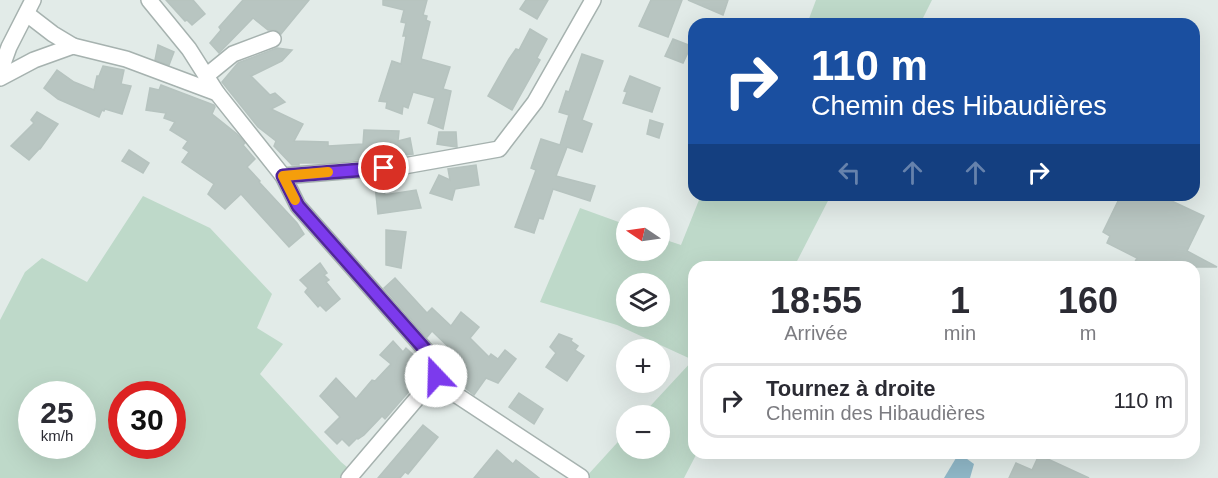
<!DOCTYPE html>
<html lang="fr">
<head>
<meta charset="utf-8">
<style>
  body { margin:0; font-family:Helvetica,sans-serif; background:#f2f2f3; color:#2b2b33; height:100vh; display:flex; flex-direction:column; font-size:22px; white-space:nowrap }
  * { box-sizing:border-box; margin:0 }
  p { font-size:20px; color:#7c7c81 }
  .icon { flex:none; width:33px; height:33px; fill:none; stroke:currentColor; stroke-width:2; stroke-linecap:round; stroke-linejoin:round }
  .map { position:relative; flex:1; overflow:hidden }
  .drawer { position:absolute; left:688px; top:261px; width:512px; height:198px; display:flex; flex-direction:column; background:#fff; border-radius:18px; box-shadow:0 6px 24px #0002 }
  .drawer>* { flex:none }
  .banner { position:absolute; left:688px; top:18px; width:512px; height:183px; border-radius:18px; box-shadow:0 6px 24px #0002; background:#1a4fa0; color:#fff; overflow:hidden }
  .needle { width:39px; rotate:283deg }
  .controls { position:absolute; left:616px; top:207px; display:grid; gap:12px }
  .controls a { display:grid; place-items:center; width:54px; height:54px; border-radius:50%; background:#fff; box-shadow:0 6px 24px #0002; font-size:30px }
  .speed { position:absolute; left:18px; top:381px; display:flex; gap:12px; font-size:30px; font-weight:700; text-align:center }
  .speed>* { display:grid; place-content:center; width:78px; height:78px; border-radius:50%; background:#fff; box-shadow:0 6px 24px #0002; line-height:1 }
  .speed small { font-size:15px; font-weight:400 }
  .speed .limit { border:9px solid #d22; background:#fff; color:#111 }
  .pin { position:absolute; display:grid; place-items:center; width:51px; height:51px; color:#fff; margin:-26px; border:3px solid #fff; border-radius:50%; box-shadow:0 2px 6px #0007 }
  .me { position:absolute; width:66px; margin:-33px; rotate:339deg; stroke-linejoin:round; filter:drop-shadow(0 0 4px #0008) }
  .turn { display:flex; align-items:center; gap:21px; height:126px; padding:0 24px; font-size:27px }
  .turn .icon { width:78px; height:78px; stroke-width:2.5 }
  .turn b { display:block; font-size:42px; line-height:51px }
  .lanes { display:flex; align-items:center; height:57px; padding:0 24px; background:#0003; justify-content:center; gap:30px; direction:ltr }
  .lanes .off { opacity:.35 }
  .eta { display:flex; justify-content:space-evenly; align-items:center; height:102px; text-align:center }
  .eta b { font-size:36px; font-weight:700; line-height:42px }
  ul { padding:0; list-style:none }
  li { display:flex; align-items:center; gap:18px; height:75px; margin:0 12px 9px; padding:0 12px; border:3px solid #e1e1e2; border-radius:18px }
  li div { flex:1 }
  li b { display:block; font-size:22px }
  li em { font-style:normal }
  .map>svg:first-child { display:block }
</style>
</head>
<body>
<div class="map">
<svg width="1218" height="478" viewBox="0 0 1218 478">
  <rect width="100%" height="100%" fill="#e2ebe8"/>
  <g fill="#bed9c9" fill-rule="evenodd">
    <path d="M816,0H932L920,24H807Z"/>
    <path d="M701,195H831L794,267H694V453H697L684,478H585L627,432V448H660V416L642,415L693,360L617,325L540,302L580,208L627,225V250H660V238L681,245ZM627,284H660V316H627Z"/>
    <path d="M143,196L210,228L272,294L257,328L283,344L260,374L341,462L360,478H0V320L25,272L42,258L87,282ZM32,394H82V446H32ZM122,394H172V446H122Z"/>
  </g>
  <path fill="#91b9c9" d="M963,456L974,464L970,478H944L956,458Z"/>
  <g fill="#b8c5c1" stroke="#b6c3bf" stroke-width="1.5">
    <path d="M166,0H193L205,14L192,25L187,20L185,21Z"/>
    <path d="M243,0H309L281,34L275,30H268L253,18L219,53L210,43L221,30L219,27Z"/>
    <path d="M383,0H427L423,15L427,16L426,20L430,22L421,59L450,67L443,89L451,91L443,129L428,123L435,98L413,92L408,108L403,106L402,114L386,108L387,102L379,101L392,61L401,64L406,36H403L406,23L401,22L404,10L383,5Z"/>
    <path d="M526,0H548L537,19L520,9Z"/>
    <path d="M651,0H682L668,37L639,26Z"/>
    <path d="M688,0H728L723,15Z"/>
    <path d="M530,29L547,39L537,58L540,60L512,110L488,96L509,59L516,49L519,50Z"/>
    <path d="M673,39L691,46L683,63L665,56Z"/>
    <path d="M158,45L174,52L169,65L155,60Z"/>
    <path d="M277,48L292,50L282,61L251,76L270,95L275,93L285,102L271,109L303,124L294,141L328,142V146L363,144L364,130L399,131L398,141L410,138L413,154L327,163H299V165H292L274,146L276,141L258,127L222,82L238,63Z"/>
    <path d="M582,54L603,61L582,120L592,124L582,152L567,147L556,176L595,186L590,201L553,189L543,219L539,218L534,233L515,227L536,170L531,168L541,139L560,145L569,115L559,112L566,91L569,92Z"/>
    <path d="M103,66L124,70L121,84L131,86L122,114L105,109L104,111L102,110L99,117L58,99L44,88L57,70L74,82L94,90L97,76H99Z"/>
    <path d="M630,76L660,88L652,112L623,103L627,92L624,91Z"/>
    <path d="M161,85L214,105L215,107L212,114L237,134L245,143L243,145L255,159L247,167L260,181L259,182L297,223L304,234L289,247L241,194L225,209L208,194L214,184L182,162L189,152L183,148L188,141L170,130L175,122L164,118L166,113L146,110L150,88L159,90Z"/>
    <path d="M37,112L58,124L40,149H39L29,160L11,146L34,123L31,120Z"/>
    <path d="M650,120L663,124L659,138L647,134Z"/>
    <path d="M439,132H456L457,147L437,144Z"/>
    <path d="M129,150L149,163L143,173L122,161Z"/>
    <path d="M476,165L479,185L455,189L452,200L430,193L439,175L450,180L448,169Z"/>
    <path d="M377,180L390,181L384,195L416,190L421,208L378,214L375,185Z"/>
    <path d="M1121,195H1159L1204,216L1187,251L1217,267H1132L1137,258L1107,243L1110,236L1103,232Z"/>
    <path d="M386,230L406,232L401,268L386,265Z"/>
    <path d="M320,263L327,273L324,275L329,280L326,282L340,299L326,311L320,305L318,307L305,292L308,288L300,280Z"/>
    <path d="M395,278L427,313L432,308L451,326L461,312L479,327L470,338L489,357L491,354L498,359L505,350L516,359L498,383L486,378L474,395L453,378L466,364L432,331L427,337L384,288Z"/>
    <path d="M559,334L572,339L571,341L578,346L575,350L584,356L567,381L546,367L556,353L550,347Z"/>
    <path d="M393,341L403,352L406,348L423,364L416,371L420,375L419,380L385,419L382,416L364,435L358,439L357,438L349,446L342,439L337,444L325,432L340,417L320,396L336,378L356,399L372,380L375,381L391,364L380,355Z"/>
    <path d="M519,393L543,409L534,424L509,407Z"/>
    <path d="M423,425L438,437L408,474L405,472L400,478H378Z"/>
    <path d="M497,450L513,464L516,460L539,478H474Z"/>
    <path d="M1039,455L1089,478H1009L1016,463L1032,470Z"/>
  </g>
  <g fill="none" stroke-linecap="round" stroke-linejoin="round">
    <g stroke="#a6b2af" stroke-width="18">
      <g id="street">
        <path d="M149,0L189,49L217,93"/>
        <path d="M27,14L53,34L73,46"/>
        <path d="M0,72L9,47L33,0"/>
        <path d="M206,76L233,54L273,39"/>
        <path d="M0,78L34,60L73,46L126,59L217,93L283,176L298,206L437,363L436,376L349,478"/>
        <path d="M283,176L404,166L499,149L535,102L593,0"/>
        <path d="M436,376L455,394L581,477"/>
      </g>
    </g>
    <use href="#street" stroke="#fff" stroke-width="15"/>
  </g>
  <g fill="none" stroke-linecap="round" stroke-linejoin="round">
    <g stroke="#51269a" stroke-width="15">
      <path id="route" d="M384,168L283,176L298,206L437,363L436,376"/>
    </g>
    <use href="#route" stroke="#7c3aed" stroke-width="10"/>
    <path stroke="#f59e0b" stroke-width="10" d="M295,200L283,176L328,172"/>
  </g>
</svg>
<div class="controls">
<a><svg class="needle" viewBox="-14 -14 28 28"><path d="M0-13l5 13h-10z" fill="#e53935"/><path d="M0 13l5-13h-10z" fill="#7c7c81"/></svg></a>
<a><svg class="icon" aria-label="layers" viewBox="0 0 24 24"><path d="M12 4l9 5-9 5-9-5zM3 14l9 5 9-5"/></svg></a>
<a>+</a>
<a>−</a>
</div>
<div class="speed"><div>25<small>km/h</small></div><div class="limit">30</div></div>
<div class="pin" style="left:384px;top:168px;background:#d93025"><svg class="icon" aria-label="arrive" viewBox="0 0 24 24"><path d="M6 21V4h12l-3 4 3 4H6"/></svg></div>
<svg class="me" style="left:436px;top:376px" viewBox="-20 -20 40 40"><circle r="19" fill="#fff"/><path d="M0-13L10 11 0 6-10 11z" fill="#7c3aed"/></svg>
<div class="banner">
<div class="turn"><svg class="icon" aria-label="right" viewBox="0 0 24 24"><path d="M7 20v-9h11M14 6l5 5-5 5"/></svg><div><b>110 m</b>Chemin des Hibaudières</div></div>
<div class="lanes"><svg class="icon off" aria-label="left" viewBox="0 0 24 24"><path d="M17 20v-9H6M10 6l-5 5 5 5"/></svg><svg class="icon off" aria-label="ahead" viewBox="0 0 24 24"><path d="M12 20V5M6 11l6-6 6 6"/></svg><svg class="icon off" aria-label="ahead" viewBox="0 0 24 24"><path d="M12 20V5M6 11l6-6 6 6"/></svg><svg class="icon" aria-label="right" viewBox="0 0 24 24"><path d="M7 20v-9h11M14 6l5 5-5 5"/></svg></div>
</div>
<section class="drawer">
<div class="eta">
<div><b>18:55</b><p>Arrivée</p></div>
<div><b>1</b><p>min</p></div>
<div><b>160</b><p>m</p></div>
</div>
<ul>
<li><svg class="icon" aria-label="right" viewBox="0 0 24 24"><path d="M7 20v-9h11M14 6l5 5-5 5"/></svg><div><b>Tournez à droite</b><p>Chemin des Hibaudières</p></div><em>110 m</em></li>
</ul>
</section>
</div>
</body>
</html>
